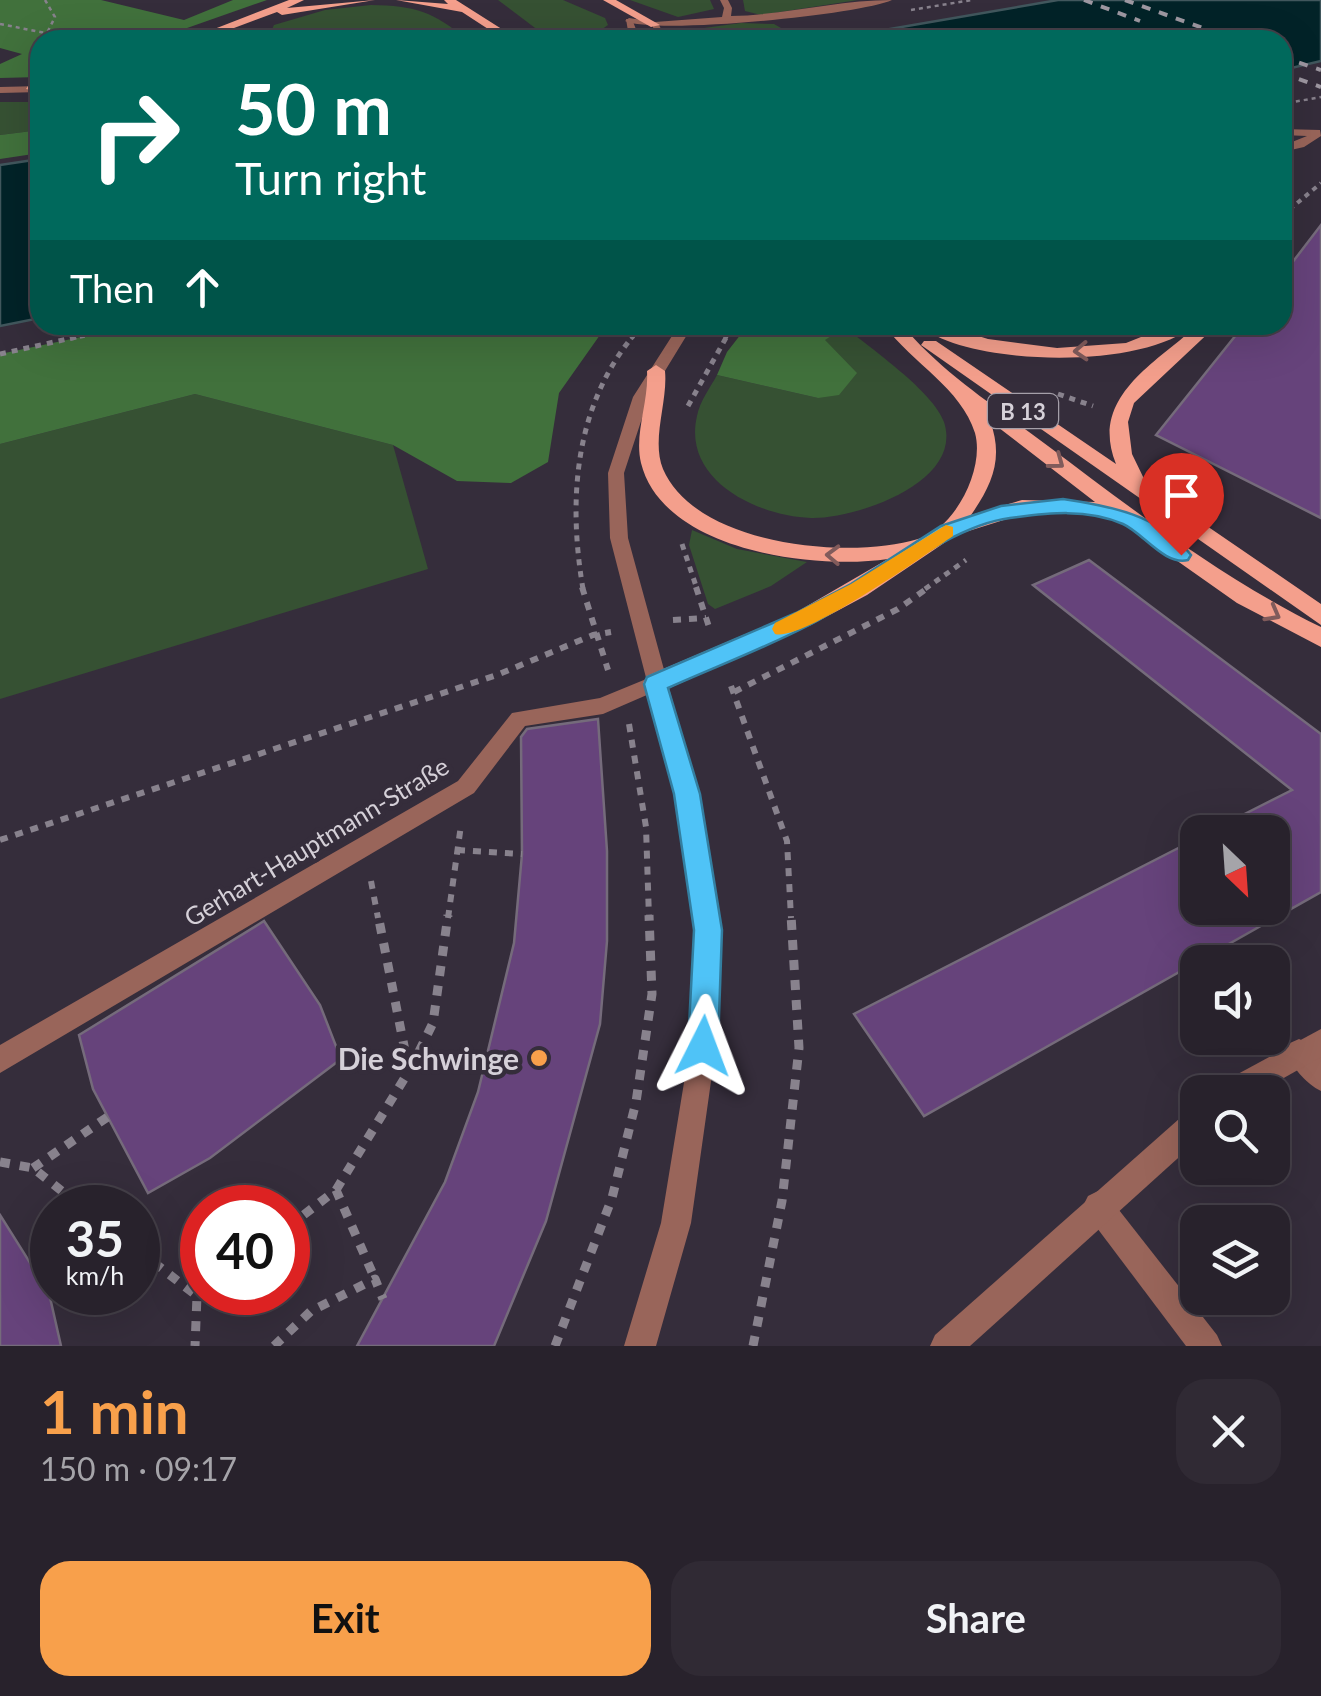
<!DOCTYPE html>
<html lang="en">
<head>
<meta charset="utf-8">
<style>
  body { margin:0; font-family:Lato,sans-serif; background:#302a34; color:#f1f3f6; height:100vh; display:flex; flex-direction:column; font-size:38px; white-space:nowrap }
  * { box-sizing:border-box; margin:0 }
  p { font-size:32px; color:#a5a4a9 }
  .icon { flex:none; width:55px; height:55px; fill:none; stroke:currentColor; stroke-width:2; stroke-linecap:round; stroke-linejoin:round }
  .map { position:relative; height:1346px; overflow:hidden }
  .sheet { display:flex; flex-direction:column; background:#28222c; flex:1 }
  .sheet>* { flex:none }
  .guide { position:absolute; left:30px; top:30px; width:1262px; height:305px; border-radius:30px; box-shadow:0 10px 40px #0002,0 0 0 2px #443f48; background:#00695c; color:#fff; overflow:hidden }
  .needle { width:65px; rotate:155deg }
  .fabs { position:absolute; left:1180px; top:815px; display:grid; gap:20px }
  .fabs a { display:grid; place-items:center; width:110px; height:110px; border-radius:20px; background:#28222c; box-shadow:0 10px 40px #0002,0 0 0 2px #443f48; font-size:50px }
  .speed { position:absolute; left:30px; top:1185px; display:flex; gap:20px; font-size:50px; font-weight:700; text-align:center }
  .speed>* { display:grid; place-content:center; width:130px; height:130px; border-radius:50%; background:#28222c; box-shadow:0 10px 40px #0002,0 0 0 2px #443f48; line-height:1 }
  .speed small { font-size:25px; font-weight:400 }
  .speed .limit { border:15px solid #d22; background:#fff; color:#111 }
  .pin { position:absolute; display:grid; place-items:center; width:85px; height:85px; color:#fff; margin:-102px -42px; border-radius:50% 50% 50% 0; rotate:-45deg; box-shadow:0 0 10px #0007 }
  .pin .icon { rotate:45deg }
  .me { position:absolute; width:110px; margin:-55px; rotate:3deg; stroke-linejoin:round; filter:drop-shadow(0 0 8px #0008) }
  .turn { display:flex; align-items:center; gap:35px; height:210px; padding:0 40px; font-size:45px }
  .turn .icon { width:130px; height:130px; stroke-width:2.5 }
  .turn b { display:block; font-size:70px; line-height:85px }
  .then { display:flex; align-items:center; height:95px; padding:0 40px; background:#0003; gap:20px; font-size:38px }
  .round { display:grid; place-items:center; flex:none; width:105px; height:105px; border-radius:30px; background:#302a34 }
  .overview { display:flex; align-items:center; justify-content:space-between; height:170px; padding:0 40px }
  h1 { font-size:60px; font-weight:700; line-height:75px; color:#f8a04b }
  .primary-button { display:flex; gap:20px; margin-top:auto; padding:20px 40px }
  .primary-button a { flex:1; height:115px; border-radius:30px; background:#f8a04b; color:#111; font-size:40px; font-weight:700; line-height:115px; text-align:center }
  .primary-button a+a { background:#302a34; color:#f1f3f6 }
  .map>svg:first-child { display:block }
</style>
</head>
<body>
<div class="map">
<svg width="1321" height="1346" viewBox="0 0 1321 1346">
  <rect width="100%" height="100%" fill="#352d3b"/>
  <g fill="#365133">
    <path d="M498,0H563L605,18L608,25L591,37L551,40Z"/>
    <path d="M630,0H710L714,9L678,17Z"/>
    <path d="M743,0H858L761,15L745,11Z"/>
    <path d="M371,5C415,6 433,11 467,40H267L274,25L325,10Z"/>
    <path d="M741,23L774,24L781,28L708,40H680L689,30Z"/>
    <path d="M0,102H40V130L0,135Z"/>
    <path d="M845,327C871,349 933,391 944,422C964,483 855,519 811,518C757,516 682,480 697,416C700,401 710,388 717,375L818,398L824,340Z"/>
    <path d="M195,394L393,445L428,569L0,699V444Z"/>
    <path d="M692,530L737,549L807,562L771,586L715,609L708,604L689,545Z"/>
  </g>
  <g fill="#41713c">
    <path d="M0,0H101L184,20L233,0H267L153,40H40V77L0,78V64L22,54L0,48Z"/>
    <path d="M40,130V153L0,159V135Z"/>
    <path d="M138,325H607L559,393L548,462L511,483L457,481L393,445L195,394L0,444V354Z"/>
    <path d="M748,325L845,327L825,340L857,373L839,395L818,398L717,375L727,352Z"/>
  </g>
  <g fill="#022328" stroke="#41575d" stroke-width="2.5">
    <path d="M1058,0H1321V61L1283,70L1282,40H826Z"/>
    <path d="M40,159V318L0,326V165Z"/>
  </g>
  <g fill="#66437b" stroke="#756b7b" stroke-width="2.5">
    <path d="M1321,225V518L1156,435L1244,325H1282V276Z"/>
    <path d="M1089,560L1321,734V892L924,1116L854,1014L1198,838V908H1272V832H1209L1292,790L1033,585Z"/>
    <path d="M598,719L607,851V941L600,1024L546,1221L494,1346H357L445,1182L478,1092L514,943L522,854L521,737L527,729Z"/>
    <path d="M264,921L320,1005L341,1059L210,1158L148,1193L93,1089L79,1035Z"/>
    <path d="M0,1215L49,1293L61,1346H0Z"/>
  </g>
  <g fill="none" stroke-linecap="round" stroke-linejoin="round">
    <g stroke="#88828d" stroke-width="2.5" stroke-dasharray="4 4" stroke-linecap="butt">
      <path d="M45,0L55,17L47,33"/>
      <path d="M911,10L972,0"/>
      <path d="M0,24L81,40"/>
      <path d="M1288,103L1321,97"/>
    </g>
    <g stroke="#88828d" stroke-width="4" stroke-dasharray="5 5" stroke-linecap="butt">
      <path d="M1282,216L1321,183"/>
      <path d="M70,339L133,325"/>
      <path d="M631,339L642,325"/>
      <path d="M725,339L733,325"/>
    </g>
    <g stroke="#88828d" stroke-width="5" stroke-dasharray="6 6" stroke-linecap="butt">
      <path d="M0,354L81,336"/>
      <path d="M1058,394L1093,406"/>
      <path d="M688,406L727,336"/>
      <path d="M682,544L697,589"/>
      <path d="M583,589C568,501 574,408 633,336"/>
      <path d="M925,589L966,560"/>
    </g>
    <g stroke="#88828d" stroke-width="6" stroke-dasharray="8 8" stroke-linecap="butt">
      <path d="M582,587L608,670"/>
      <path d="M696,587L709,627"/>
      <path d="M673,620L706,618"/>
      <path d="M731,686L787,841L791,918"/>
      <path d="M734,692L898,609L929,587"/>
      <path d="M629,724L646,827L649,918"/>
      <path d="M0,840L497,675L593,635L611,632"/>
      <path d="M457,850L522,854"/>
      <path d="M371,881L378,918"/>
      <path d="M448,918L461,825"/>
    </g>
    <g stroke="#88828d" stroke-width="9" stroke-dasharray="10 10" stroke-linecap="butt">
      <path d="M410,1070L433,1023L448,915"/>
      <path d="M0,1162L33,1168L83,1208"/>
      <path d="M33,1168L109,1116"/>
      <path d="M336,1190L409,1071L378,915"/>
      <path d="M288,1227L336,1190L375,1279"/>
      <path d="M138,1250L197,1296L195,1346"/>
      <path d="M274,1346L311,1311L375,1279L383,1299"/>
      <path d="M555,1346L612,1198L636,1102L652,994L649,915"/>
      <path d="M753,1346L782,1201L799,1048L791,915"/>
    </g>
    <g fill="#99655a" fill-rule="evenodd">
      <path d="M720,0H728L732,8L731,16C785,15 838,0 892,0C858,15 656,35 625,21L629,18L655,22L722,17L724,8Z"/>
      <path d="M656,675L663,678L666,683L663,688L603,714L525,726L474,793L0,1073V1045L458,781L512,713L600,698Z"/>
      <path d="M1299,1039L1308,1043L1321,1057V1091C1306,1084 1292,1067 1286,1052L1290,1043Z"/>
      <path d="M1098,1191L1108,1196L1217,1335L1222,1346H1186L1088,1216L1083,1206L1088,1196Z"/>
    </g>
    <g fill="#99655a" fill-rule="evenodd">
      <path d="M1321,1029V1057L1259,1092H1220L1223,1082Z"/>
      <path d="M1198,1107V1140L970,1346H930L935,1335L1188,1111Z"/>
    </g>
    <g fill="#99655a" fill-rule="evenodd">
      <path d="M626,19H632L637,32L625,40H614L628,31Z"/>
      <path d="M652,23H658L662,31L657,40H649L654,31Z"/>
      <path d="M40,86V92L0,93V87Z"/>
      <path d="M1282,129L1320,130L1321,136L1304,147L1282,152V146L1307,136L1282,135Z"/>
      <path d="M679,325H693L649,397L624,473L628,538L698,794L720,930L716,1046L691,1223L656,1346H624L661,1223L690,1046L696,930L676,794L610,538L608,473L633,397Z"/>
    </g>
    <g fill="#f49f8c" fill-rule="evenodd">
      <path d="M289,0H304L287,8L375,0L282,15L277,12L202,40H186Z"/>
      <path d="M396,0L448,4L444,0H456L519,40H505L462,12Z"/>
      <path d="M603,0H616L660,25L651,27Z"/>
      <path d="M40,84V92L26,89L28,86Z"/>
      <path d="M884,325H902C943,374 998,408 1048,446C1136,512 1223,579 1321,627V647L1237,603L1122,522L1084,513L1023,514L956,535L867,595L811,625L665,690H647L643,683L647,676L795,613L888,559C814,570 663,551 641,463C634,433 649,402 647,371L656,365L665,371C668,402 651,439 663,469C696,546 849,560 918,539C955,529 985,469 975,433C961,388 913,364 884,325ZM990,421L1095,502L1022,500L971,515C992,485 1004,458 990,421Z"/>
      <path d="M919,325H943L988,339L1057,348L1126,343L1171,325H1193C1146,370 967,367 919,325Z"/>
      <path d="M1198,325H1217L1134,403L1128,422L1132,454L1147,485L1321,604V625L921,345L924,341H936L1116,464C1089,398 1154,364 1198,325Z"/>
    </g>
    <g stroke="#9d97a1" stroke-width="4" stroke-dasharray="9 9" stroke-linecap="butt">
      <path d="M1084,0L1140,21"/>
      <path d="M1125,0L1236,40"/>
      <path d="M1282,57L1321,70"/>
      <path d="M1282,73L1321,87"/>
    </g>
  </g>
  <defs><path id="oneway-chevron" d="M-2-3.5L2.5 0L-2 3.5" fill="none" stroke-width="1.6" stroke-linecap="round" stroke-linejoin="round" transform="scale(2.5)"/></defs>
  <g stroke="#815b5b">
    <use href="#oneway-chevron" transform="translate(1081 351) rotate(177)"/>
    <use href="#oneway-chevron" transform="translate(1057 462) rotate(37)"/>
    <use href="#oneway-chevron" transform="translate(833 555) rotate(-178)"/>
    <use href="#oneway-chevron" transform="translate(1273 614) rotate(29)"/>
  </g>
  <path fill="#4fc3f7" stroke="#337fa1" stroke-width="2.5" d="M1063,499C1110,506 1160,515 1191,555L1188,560C1165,566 1143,533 1123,524C1087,508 1048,513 1010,518C947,526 873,591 815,622C768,647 717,666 668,688L700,794L722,930L718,1046L713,1057L703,1061L692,1057L688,1046L694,930L674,794L644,684L647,677L796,613L851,584L941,526L1001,506Z"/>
  <path fill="#f59e0b" d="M946,525L953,527V536C925,555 802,642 775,634L772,629L775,623L851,584Z"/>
  <circle fill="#f8a04b" stroke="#352d3b" stroke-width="4" cx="539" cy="1058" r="10"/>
  <g text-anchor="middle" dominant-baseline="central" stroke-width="9" stroke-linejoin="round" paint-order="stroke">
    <rect fill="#352d3b" stroke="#a59fa9" stroke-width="2.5" x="988" y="394" width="70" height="34" rx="8"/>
    <g font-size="22" font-weight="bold" fill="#d5d0d8">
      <text x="1023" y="411">B 13</text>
    </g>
    <g font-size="25" fill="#d5d0d8" stroke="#352d3b">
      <text transform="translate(316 841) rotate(-31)">Gerhart-Hauptmann-Straße</text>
    </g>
    <g font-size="30" font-weight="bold" fill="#d5d0d8" stroke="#352d3b" text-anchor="end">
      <text x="519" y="1058">Die Schwinge</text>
    </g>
  </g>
</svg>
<div class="fabs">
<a><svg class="needle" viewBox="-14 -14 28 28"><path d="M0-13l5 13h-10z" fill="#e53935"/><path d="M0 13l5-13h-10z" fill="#a5a4a9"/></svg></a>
<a><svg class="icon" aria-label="sound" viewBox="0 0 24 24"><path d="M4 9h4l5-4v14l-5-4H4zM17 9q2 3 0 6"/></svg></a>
<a><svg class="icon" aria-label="search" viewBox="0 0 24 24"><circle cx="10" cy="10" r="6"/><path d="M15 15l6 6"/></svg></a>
<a><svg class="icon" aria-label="layers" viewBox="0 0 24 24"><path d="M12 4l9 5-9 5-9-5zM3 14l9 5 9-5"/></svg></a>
</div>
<div class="speed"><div>35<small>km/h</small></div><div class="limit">40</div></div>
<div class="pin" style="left:1181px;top:555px;background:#d93025"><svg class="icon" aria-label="arrive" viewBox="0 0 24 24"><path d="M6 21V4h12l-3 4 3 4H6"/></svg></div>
<svg class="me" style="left:703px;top:1046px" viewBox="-20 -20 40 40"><path d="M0-17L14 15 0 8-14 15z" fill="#4fc3f7" stroke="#fff" stroke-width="4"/></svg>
<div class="guide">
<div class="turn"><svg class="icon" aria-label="right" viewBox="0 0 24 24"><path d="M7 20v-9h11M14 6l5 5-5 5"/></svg><div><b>50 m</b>Turn right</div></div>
<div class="then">Then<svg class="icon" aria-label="ahead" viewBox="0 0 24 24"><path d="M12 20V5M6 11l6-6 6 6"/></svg></div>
</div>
</div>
<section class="sheet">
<div class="overview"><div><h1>1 min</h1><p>150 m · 09:17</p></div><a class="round"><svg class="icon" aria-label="close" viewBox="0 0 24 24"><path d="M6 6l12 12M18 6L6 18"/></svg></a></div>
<div class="primary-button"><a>Exit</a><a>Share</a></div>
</section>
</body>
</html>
